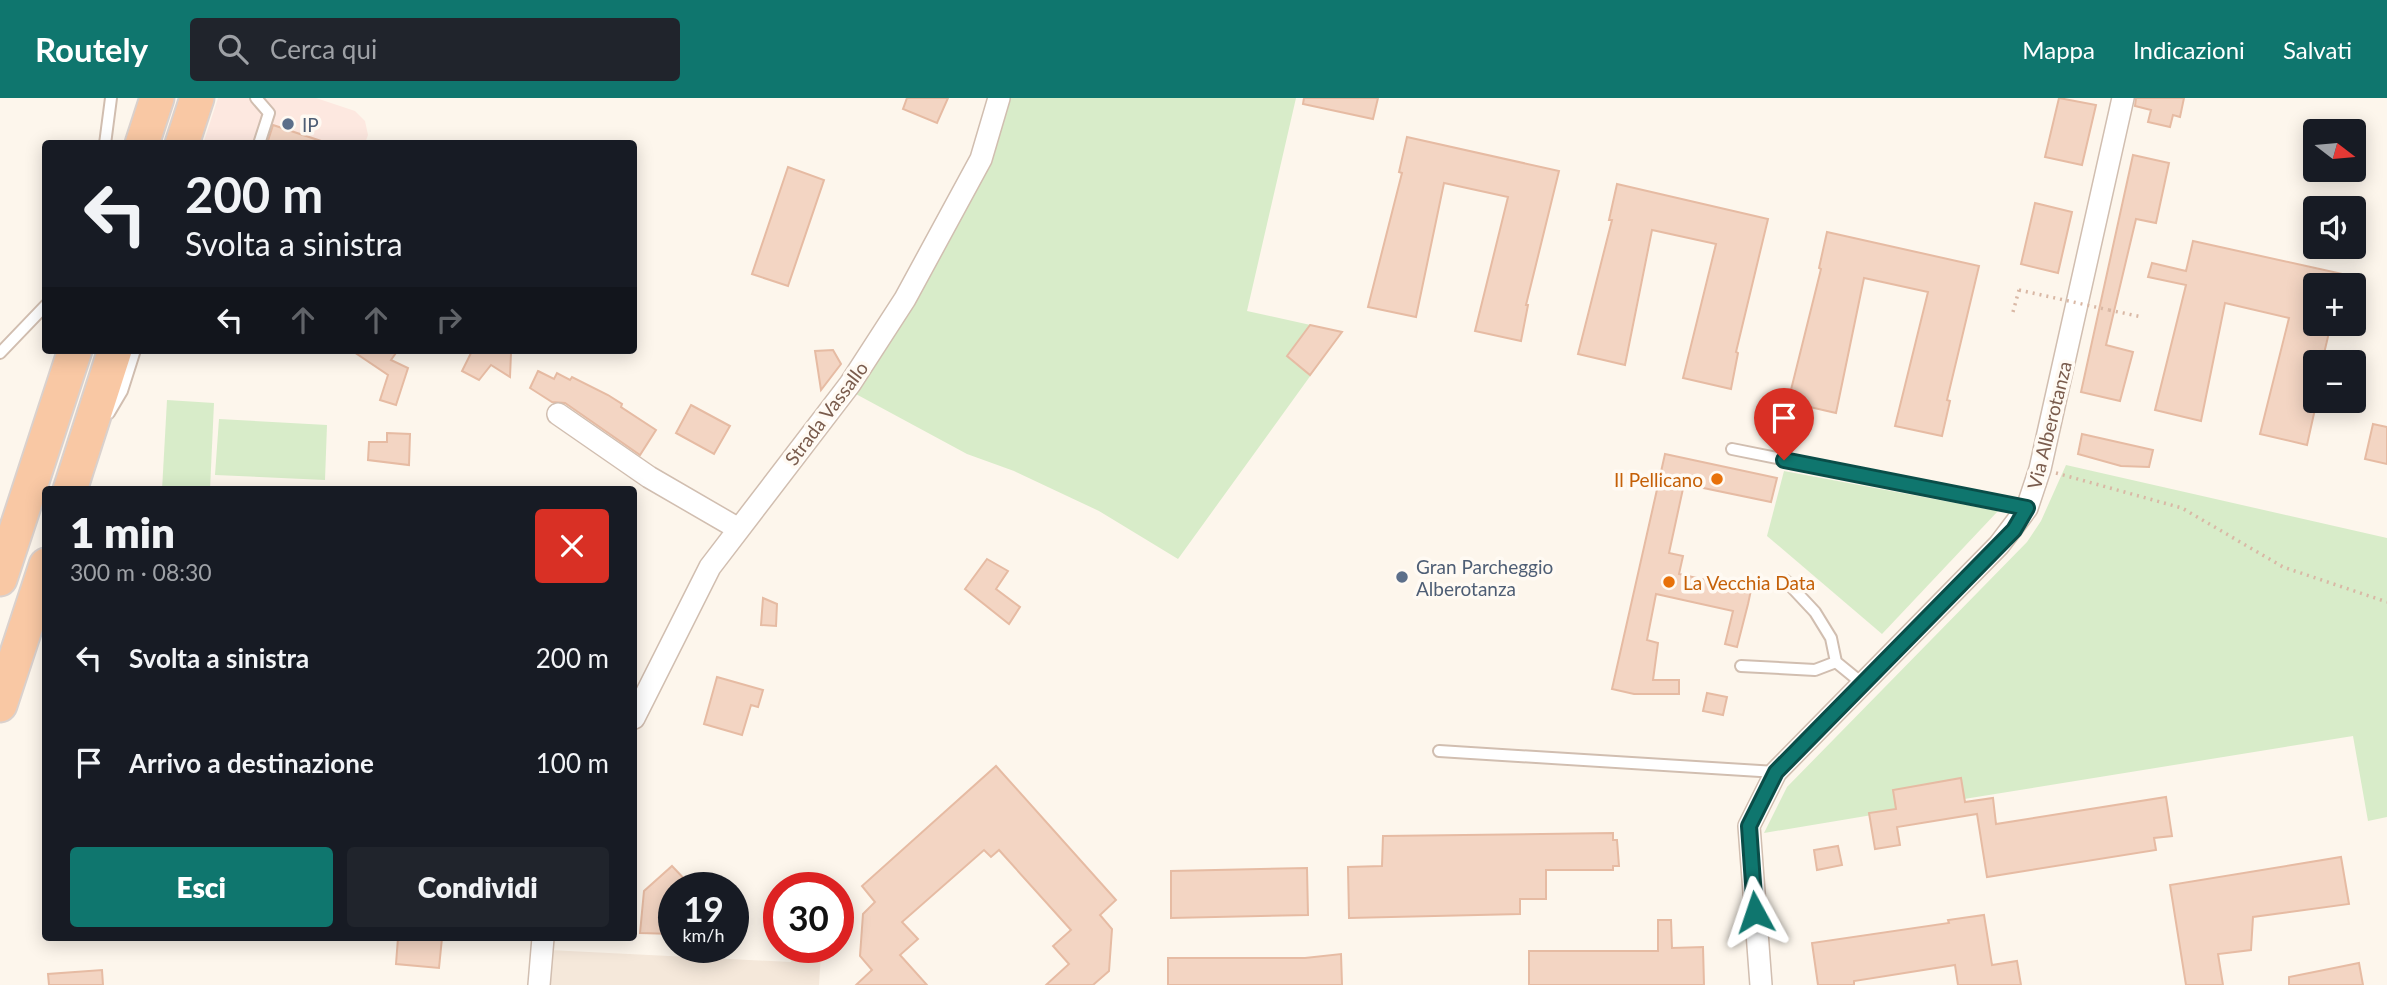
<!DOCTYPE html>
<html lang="it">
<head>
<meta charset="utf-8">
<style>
  body { margin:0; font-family:Lato,sans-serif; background:#20242c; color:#f1f3f6; height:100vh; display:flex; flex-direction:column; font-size:26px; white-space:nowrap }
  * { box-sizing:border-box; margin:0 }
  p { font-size:23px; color:#9ea1a6 }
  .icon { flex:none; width:38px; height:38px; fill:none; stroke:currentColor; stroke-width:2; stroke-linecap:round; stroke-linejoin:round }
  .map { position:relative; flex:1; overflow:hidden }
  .sheet { position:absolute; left:42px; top:388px; width:595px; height:455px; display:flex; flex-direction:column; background:#171b24; border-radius:7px; box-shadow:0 4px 18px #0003 }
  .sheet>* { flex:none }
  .banner { position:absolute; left:42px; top:42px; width:595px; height:214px; border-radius:7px; box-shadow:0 4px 18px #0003; background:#171b24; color:#f1f3f6; overflow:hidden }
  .needle { width:46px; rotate:106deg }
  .tools { position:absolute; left:2303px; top:21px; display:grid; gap:14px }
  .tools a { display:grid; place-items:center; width:63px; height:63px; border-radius:7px; background:#171b24; box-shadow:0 4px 18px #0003; font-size:35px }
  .speed { position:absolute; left:658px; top:774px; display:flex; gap:14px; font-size:35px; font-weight:700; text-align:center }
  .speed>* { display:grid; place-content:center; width:91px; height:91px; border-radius:50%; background:#171b24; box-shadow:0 4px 18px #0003; line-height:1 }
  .speed small { font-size:18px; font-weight:400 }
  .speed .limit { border:10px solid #d22; background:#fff; color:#111 }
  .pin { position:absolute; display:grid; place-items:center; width:60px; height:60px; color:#fff; margin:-72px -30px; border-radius:50% 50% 50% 0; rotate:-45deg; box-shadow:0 0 7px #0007 }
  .pin .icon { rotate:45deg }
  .me { position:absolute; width:77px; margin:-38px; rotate:355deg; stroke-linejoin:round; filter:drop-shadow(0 0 5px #0008) }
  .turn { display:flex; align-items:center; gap:24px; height:147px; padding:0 28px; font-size:32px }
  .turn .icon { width:91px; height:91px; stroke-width:2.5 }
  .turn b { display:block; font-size:49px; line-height:60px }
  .lanes { display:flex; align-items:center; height:66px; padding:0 28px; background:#0003; justify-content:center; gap:35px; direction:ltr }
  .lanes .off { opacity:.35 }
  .round { display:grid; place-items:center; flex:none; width:74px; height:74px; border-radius:7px; background:#20242c }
  .overview { display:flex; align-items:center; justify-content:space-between; height:119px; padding:0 28px }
  h1 { font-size:42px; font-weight:800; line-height:52px }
  .primary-button { display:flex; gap:14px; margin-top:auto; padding:14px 28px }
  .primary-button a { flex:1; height:80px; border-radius:7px; background:#0f766e; color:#fff; font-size:28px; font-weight:800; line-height:80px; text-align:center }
  .primary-button a+a { background:#20242c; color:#f1f3f6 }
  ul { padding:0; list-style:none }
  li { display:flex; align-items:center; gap:21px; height:105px; padding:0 28px }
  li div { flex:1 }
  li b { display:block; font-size:26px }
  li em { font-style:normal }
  header { display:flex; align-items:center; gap:42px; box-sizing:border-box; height:98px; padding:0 35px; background:#0f766e; color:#fff }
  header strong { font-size:33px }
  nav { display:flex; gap:38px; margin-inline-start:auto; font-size:24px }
  .search { width:490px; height:63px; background:#20242c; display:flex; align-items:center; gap:18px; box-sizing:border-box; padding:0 24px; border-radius:7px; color:#9ea1a6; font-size:26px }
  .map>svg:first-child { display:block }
</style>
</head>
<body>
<header>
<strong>Routely</strong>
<div class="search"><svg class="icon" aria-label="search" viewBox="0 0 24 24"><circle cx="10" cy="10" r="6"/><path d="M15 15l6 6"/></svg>Cerca qui</div>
<nav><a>Mappa</a><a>Indicazioni</a><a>Salvati</a></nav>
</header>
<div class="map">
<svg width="2387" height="887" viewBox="0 0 2387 887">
  <rect width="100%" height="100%" fill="#fdf6ec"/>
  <path fill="#f5e8da" d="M549,852L791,864L792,855L821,856L819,887H550Z"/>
  <path fill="#fde8e0" d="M218,0H316L355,13L365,23L368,37L365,45L203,46Z"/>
  <g fill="#d8ecc9">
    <path d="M1004,0H1296L1247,213L1342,234L1178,461L1099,413L1014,373L967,356L854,295Z"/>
    <path d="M167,302L214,305L210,392H162Z"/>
    <path d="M219,321L327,327L325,382L215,377Z"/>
    <path d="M2066,367L2387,440V719L2368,723L2353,638L1964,701L1960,680L1893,692L1896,713L1764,735L1787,689L2027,444L2041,423Z"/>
    <path d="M1784,373L1998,413L1882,536L1767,438Z"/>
  </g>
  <g fill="#f3d5c3" stroke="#e6bba3" stroke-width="2">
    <path d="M907,0H948L937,25L903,11Z"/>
    <path d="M1304,0H1378L1373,21L1303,6Z"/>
    <path d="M2059,0L2096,7L2082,67L2045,59Z"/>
    <path d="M2136,0H2184L2180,19L2173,17L2170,29L2148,24L2151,12L2135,8Z"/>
    <path d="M273,27L321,43L320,46H267Z"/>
    <path d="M1407,39L1559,73L1526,207H1528L1521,243L1475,233L1508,99L1444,85L1416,219L1368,209L1402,75L1399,74Z"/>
    <path d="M2133,57L2169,65L2156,125L2136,121L2106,247L2133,254L2120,303L2081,294Z"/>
    <path d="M788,69L824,82L788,188L752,176Z"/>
    <path d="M1617,86L1768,121L1736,254L1738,255L1731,291L1683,280L1716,146L1652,132L1625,267L1578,256L1612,122H1609Z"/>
    <path d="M2035,105L2072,114L2058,175L2021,166Z"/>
    <path d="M1827,134L1979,168L1947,302L1950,303L1942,338L1895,328L1928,194L1864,180L1836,315L1788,304L1821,171L1819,170Z"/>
    <path d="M2193,143L2365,181L2364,187H2315V226H2331L2322,264H2315L2312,310L2315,311L2307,347L2260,336L2289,220L2225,205L2201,323L2155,312L2186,187L2148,179L2152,165L2186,173Z"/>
    <path d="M1310,227L1342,234L1310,277L1287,258Z"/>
    <path d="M351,252H398L391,262L408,270L396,307L380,302L388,277Z"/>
    <path d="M833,252L841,266L821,292L815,253Z"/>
    <path d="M471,255H511L510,279L491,267L479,282L462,273Z"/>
    <path d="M538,273L554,281L557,275L570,282L572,279L608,297L622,306L621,309L656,332L640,357L565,305L552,304L530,290Z"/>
    <path d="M691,307L730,328L714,356L676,335Z"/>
    <path d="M2373,326L2387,329V366L2365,361Z"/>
    <path d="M387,335L410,336L409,367L368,362L369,344H387Z"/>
    <path d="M2082,336L2153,352L2149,369L2121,368L2078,356Z"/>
    <path d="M1665,356L1777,380L1771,404L1684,386L1669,455L1683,458L1679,476L1751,492L1748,506L1737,549L1725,546L1733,513L1656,496L1647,542L1658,545L1653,582H1679V596H1634L1612,591Z"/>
    <path d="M987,461L1008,473L996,491L1020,509L1009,526L965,491Z"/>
    <path d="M763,500L777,506L776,528L761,527Z"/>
    <path d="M717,579L763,592L758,609L751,607L742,637L704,626Z"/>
    <path d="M1707,595L1727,599L1723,617L1703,613Z"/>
    <path d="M996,668L1116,802L1100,817L1112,831L1109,873L1093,887H1046L1069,866L1053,848L1071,832L999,752L991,759L984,752L902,824L918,841L900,857L927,887H856L872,872L860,858L863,816L875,804L862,788Z"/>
    <path d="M1961,680L1965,704L1993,700L1996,726L2166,699L2172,738L2154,740L2156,752L1987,779L1977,716L1897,729L1900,747L1875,751L1869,715L1896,711L1893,692Z"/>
    <path d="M1613,735V742H1617L1619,768H1613V772H1546V801H1520V816L1349,820L1348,769L1382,768L1383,738Z"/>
    <path d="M1838,748L1842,767L1817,772L1814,752Z"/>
    <path d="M2341,759L2349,806L2253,819L2251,852L2218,856L2223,887H2186L2170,787Z"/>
    <path d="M672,768L692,789H674V836L640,835L644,793Z"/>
    <path d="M1307,770L1308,817L1171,820V773Z"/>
    <path d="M1984,817L1992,867L2017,863L2021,887H1958L1955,867L1854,883V887H1818L1812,845L1949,825L1948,822Z"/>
    <path d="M1658,822H1671L1672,850L1703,849L1704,887H1529V853H1658Z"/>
    <path d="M398,840H442L439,870L396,866Z"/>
    <path d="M1341,856L1342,887H1168V860H1305Z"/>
    <path d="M2359,865L2363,887H2289V879Z"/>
    <path d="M102,872L103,887H49L48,876Z"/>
  </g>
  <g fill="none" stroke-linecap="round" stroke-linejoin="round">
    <g stroke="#d1beb0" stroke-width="14">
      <g id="service">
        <path d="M256,0L269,15L259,46"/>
        <path d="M105,46L111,0"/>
        <path d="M0,255L46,207"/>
        <path d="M109,315L122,293L135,252"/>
        <path d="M1732,351L2027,410"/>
        <path d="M1786,483L1815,514L1831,540L1836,564L1863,586"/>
        <path d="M1741,568L1815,572L1836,564"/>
        <path d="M1439,653L1776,674"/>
      </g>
    </g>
    <g stroke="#d1beb0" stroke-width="24">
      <g id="minor">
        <path d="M558,316L649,379L737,430"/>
        <path d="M634,620L710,469L850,286L905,201L981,61L999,0"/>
        <path d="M539,887L543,840"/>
        <path d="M1761,887L1749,728L1776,674L1999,447L2027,410L2040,371L2123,0"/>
      </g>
    </g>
    <g stroke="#dad1cd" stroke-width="37">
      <g id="trunk">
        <path d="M142,46L157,0"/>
        <path d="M182,46L197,0"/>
        <path d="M70,392L115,252"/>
        <path d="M0,481L75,252"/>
        <path d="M0,607L46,467"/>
      </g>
    </g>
    <g stroke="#d9b8a5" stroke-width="3.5" stroke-dasharray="2 5" stroke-linecap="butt">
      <path d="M2109,212L2142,219"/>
      <path d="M2013,214L2019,192"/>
      <path d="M2056,375L2182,410L2283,469L2387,504"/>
    </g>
    <use href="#service" stroke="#fff" stroke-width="10"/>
    <use href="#minor" stroke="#fff" stroke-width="21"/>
    <use href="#trunk" stroke="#f9c8a4" stroke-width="33"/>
    <path stroke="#d9b8a5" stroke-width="3.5" stroke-dasharray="2 5" stroke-linecap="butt" d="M2019,192L2109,212"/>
  </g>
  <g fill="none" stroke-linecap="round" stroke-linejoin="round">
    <g stroke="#0a4d48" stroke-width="18">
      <path id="route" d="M1755,814L1749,728L1776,674L2014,432L2027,410L1784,362"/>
    </g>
    <use href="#route" stroke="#0f766e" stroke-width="12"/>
  </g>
  <g fill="#5c6f8a" stroke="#fffaf3" stroke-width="2.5">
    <circle cx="288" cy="26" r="7"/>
    <circle cx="1402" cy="479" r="7"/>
  </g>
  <g fill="#e8710a" stroke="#fffaf3" stroke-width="2.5">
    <circle cx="1717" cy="381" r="7"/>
    <circle cx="1669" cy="484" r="7"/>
  </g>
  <g text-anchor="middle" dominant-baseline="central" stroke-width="7" stroke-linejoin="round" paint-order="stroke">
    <g font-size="19" fill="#4e5e75" stroke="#fffaf3" text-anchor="start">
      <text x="302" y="26">IP</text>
      <text x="1416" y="468">Gran Parcheggio<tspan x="1416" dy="22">Alberotanza</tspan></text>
    </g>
    <g font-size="19" fill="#7a5c4d" stroke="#fffaf3">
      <text transform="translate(826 315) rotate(-53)">Strada Vassallo</text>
      <text transform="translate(2049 327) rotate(-76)">Via Alberotanza</text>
    </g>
    <g font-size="19" fill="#c56008" stroke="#fffaf3" text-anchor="end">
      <text x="1703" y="381">Il Pellicano</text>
      <text x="1683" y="484" text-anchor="start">La Vecchia Data</text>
    </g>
  </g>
</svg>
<div class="tools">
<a><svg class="needle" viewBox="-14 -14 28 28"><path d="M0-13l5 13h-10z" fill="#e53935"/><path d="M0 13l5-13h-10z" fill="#9ea1a6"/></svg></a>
<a><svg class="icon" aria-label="sound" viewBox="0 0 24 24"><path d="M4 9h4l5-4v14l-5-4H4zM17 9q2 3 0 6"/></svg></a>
<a>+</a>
<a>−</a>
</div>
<div class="speed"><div>19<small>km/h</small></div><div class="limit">30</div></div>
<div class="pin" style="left:1784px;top:362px;background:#d93025"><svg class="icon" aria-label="arrive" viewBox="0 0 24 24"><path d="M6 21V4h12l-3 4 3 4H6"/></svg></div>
<svg class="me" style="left:1755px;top:814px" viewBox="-20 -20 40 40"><path d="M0-17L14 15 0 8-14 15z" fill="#0f766e" stroke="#fff" stroke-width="4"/></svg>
<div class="banner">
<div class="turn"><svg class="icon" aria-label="left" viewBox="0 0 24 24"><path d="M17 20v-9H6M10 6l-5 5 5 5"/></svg><div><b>200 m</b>Svolta a sinistra</div></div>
<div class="lanes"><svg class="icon" aria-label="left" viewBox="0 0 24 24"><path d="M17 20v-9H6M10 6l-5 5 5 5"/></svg><svg class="icon off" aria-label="ahead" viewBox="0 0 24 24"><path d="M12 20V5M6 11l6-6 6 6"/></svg><svg class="icon off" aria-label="ahead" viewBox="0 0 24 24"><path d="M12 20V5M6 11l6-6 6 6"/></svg><svg class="icon off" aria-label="right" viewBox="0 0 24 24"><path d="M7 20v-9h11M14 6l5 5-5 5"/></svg></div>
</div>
<section class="sheet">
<div class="overview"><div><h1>1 min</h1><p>300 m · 08:30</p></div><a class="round" style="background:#d93025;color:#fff"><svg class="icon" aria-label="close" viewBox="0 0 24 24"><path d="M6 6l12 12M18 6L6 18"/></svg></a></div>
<ul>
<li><svg class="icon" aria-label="left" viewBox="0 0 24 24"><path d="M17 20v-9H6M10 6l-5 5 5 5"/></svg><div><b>Svolta a sinistra</b></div><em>200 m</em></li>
<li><svg class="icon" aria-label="arrive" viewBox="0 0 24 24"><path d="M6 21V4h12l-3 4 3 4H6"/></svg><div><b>Arrivo a destinazione</b></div><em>100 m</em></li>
</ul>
<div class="primary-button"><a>Esci</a><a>Condividi</a></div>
</section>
</div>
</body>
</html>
